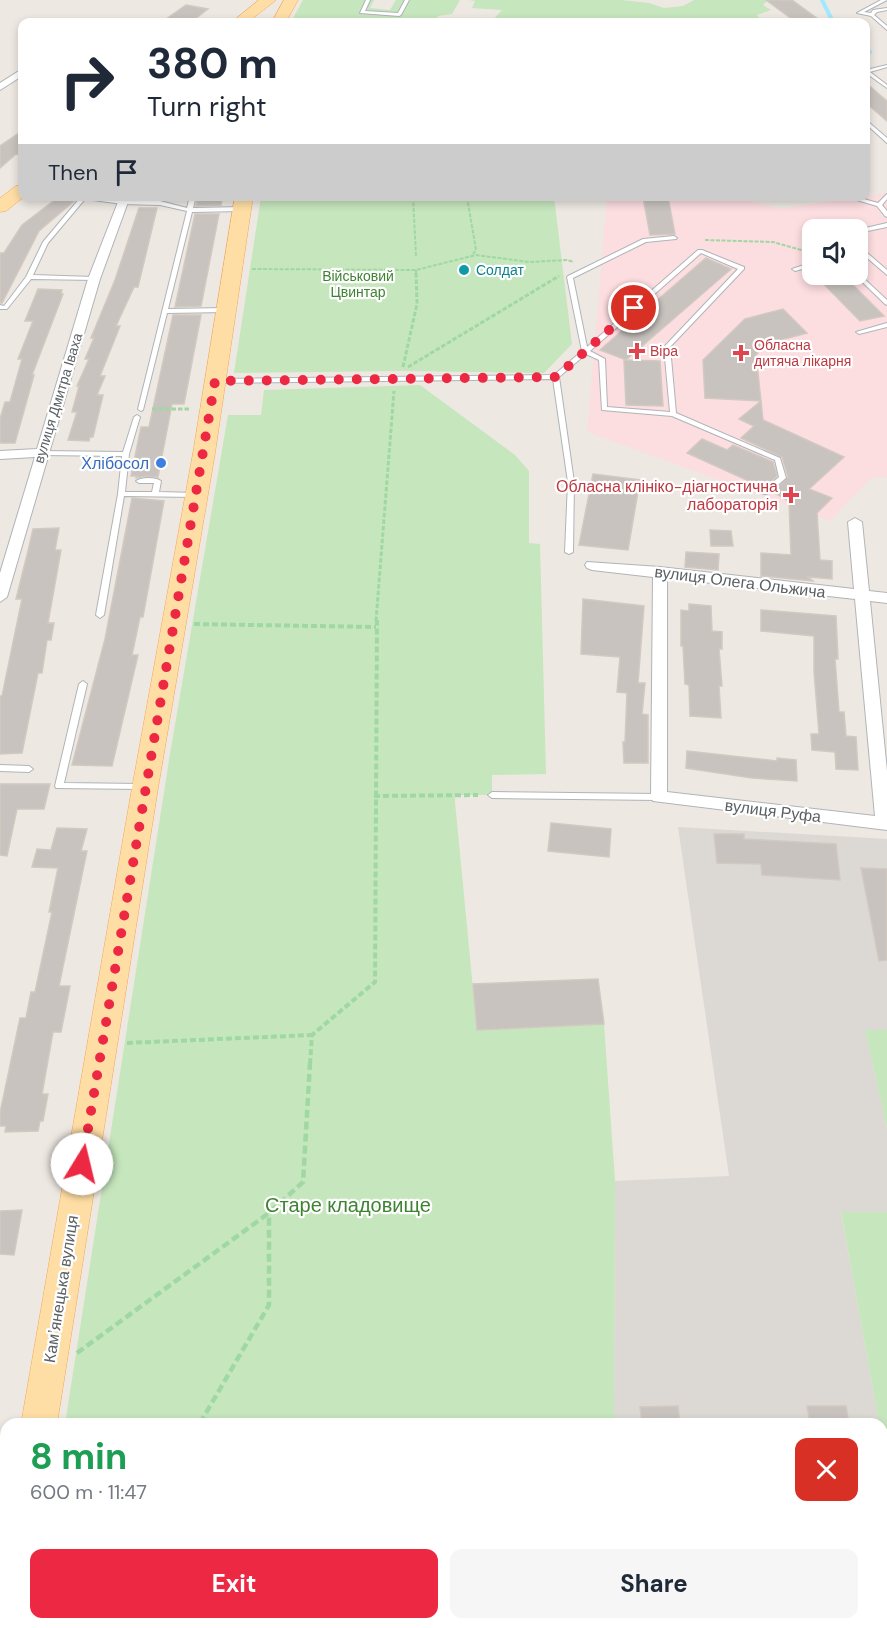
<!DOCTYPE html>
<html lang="en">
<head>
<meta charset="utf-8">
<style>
  body { margin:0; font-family:"DM Sans",sans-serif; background:#f6f6f7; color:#1f2937; height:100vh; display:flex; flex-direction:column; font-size:22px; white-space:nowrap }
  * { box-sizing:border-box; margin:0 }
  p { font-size:20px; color:#747a83 }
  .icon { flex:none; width:33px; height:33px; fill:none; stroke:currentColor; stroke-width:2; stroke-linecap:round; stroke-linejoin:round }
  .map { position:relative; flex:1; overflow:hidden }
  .sheet { position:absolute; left:0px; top:1418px; width:888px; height:212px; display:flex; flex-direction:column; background:#fff; border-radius:18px 18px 0 0; box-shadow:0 3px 9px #0003 }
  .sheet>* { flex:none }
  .guide { position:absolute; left:18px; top:18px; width:852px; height:183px; border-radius:12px; box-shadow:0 3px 9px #0003; background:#fff; color:#1f2937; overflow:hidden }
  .fabs { position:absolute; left:802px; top:219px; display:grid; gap:12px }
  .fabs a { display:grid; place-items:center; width:66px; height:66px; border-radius:12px; background:#fff; box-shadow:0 3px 9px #0003; font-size:30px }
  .pin { position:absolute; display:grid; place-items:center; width:51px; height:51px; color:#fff; margin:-26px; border:3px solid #fff; border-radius:50%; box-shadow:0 2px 6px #0007 }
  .me { position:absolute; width:66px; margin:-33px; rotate:9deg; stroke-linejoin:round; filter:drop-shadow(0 0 4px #0008) }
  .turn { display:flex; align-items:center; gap:21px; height:126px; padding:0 30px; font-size:27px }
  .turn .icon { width:78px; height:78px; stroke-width:2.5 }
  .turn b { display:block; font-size:42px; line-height:51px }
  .then { display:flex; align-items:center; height:57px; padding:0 30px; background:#0003; gap:12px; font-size:22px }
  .round { display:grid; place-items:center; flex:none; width:63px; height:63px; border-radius:12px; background:#f6f6f7 }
  .head { display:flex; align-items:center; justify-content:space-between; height:102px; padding:0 30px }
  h1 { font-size:36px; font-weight:700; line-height:45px; color:#1e9e55 }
  .action { display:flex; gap:12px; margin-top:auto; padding:12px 30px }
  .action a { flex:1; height:69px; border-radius:12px; background:#ed2842; color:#fff; font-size:24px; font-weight:700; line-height:69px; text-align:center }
  .action a+a { background:#f6f6f7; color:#1f2937 }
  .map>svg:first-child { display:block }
</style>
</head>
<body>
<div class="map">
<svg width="887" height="1628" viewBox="0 0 887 1628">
  <rect width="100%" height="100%" fill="#eee8e2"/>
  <g fill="#dcd8d4">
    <path d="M678,827L887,839V1030H865L887,1128V1212L841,1213L879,1423L614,1424L615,1181L729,1176Z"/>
    <path d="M882,1441L887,1469V1628H614V1623H882Z"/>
  </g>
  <path fill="#fcdde0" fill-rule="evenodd" d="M887,193V477L871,478L830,521L587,432L607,197H739L778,209ZM813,230H858V274H813Z"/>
  <g fill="#c6e6bd">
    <path d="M303,0H374L370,8L390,10L396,0H460L452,14L438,16L436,22H291Z"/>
    <path d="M469,0H621L649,3L664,8L683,6L694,0H768L763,5L771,10L757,15L761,22H491L502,10L472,8L475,1Z"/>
    <path d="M261,197H554L572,344L544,373L402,371L234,373Z"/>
    <path d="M420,385L515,455L529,471V543L540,544L546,774L492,775V795H455V802L477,1030L604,1024L615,1181L614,1423L65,1424L170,754L228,415H261L264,390Z"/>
    <path d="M865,1030H887V1128Z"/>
    <path d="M841,1212H887V1469L882,1441V1424L879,1423Z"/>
    <path d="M57,1623H614V1628H59Z"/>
  </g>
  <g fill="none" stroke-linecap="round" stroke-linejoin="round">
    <g stroke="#a0e9ff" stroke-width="4">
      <path d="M822,0L833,22"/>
      <path d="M866,49L870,52"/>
    </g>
  </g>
  <g fill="#c8c3be" stroke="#d2c9c0" stroke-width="1.5">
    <path d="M766,0H792L822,22H796Z"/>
    <path d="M186,5L208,9L191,22H162Z"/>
    <path d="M866,83L887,101V121L866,103Z"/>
    <path d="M22,131V155L16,154L0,168V146Z"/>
    <path d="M60,196H71L74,201L39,231L2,303H0V253H4L22,225Z"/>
    <path d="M198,196H223L221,205L196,206Z"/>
    <path d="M643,197H668L675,234L650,235Z"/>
    <path d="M139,208H157L138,287H134L116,326H120L100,376H105L97,395H103L93,437H90L89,441L68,440L77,412H72L79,386H77L89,359H85L94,338H91L115,280Z"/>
    <path d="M195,214H219L201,306L175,307Z"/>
    <path d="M706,258L731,269L626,360L600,350Z"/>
    <path d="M814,274H842L884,316L860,321Z"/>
    <path d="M38,289L62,290L61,294H63L32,375H34L15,443H0V419L5,402H10L22,359H18L33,321H25Z"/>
    <path d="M783,309L807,333L765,344L756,355L761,401L705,398L703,360L745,319Z"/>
    <path d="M173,315H201L184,404H172L158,477L145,476L136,478L137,476H131L141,427H149Z"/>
    <path d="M624,360L660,361L663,406L626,405Z"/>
    <path d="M761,401L763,420L844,457L809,489L832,498L817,513L820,560L832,561V579L808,577L813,581L761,576V553L791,555L789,501L773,492L788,477L782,457L741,438L754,426L739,419Z"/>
    <path d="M702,439L727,450L733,445L773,462L777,476L764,488L687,453Z"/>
    <path d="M593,474L640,480L628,550L579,545Z"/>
    <path d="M132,498L164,501L143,617H140L132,655H138L112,766L72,765L105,639Z"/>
    <path d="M59,528L55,550H61L48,623H54L51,640H47L42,673H38L22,753L0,754V696H2L22,599H16L28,551L33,529Z"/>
    <path d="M710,530L731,531L733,546H711Z"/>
    <path d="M686,552L719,554L718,570L685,567Z"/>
    <path d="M583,599L644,606L638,683H645L642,714L648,715V763H624L623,742H625L627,693L617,692L620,657L581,654Z"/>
    <path d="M689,604L711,606L712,631L722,632V649H719L722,686H719L721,718L690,716L689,685L685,684L683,646H681V610L689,611Z"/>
    <path d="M761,610L836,616L838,659H835L839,712H844L846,736L856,737L858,770L836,769L835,752L812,750L811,734H819L814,671V636L761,631Z"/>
    <path d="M687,751L777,761V758L796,760L797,781L752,778L686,768Z"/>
    <path d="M0,784H50L44,809H17L7,856L0,855Z"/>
    <path d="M551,823L611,829L609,857L548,851Z"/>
    <path d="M57,828L87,829L81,851H87L59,986H70L61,1032H53L42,1094H48L43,1121H40L38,1131L5,1132L6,1126H0V1113L20,1018H26L31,992H35L52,912H49L58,868L32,867L37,849L51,850Z"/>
    <path d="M714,834H744V839L836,844L840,880L762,875L761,864L717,863Z"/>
    <path d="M861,868L887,869V960L879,961Z"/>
    <path d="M598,979L604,1024L477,1030L473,984Z"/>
    <path d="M22,1210L14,1255L0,1254V1211Z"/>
    <path d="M678,1406L680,1424H642L640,1407Z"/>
    <path d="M807,1406H846L849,1424H810Z"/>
  </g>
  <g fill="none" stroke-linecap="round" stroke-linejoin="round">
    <g stroke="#b0b4b8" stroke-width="2">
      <g id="lane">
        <path d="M366,0H370L365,11L398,13L405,0H409L401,15L399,16L360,13Z"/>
        <path d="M881,0H887L864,12L871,13L873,10L887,8V10L877,12L874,15L887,26V30L871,16L857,13Z"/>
        <path d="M887,65V67L870,72L887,85V88L866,73V70Z"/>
        <path d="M866,120L887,138V143L866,124Z"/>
        <path d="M887,194V199L882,205L887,211V217L885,216L877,206L843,196H853L878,203Z"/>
        <path d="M74,196H93L123,200L160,201L187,208L190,196H196L193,208L242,207L245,209L242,211L192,212L168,309L226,308L229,310L226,312L167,313L143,410L141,411L138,409L187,211L160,205L123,204L85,199L48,243L33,275L94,277L96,278V280L31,279L7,309H0V305L4,306L26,277L43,242L80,198Z"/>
        <path d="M887,223V227L858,233L857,230Z"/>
        <path d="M674,236L677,238L676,239L646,242L573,278L587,347L698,250H702L744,267V269L670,347L676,413L780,458L786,478L767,494H763L762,492L779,477L775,460L672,416L602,410L599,360L586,354L559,377L574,482L573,552L569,554L565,552L568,482L553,379L215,383L212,381L215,379L554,375L582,351L567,277L568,276L643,239ZM701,253L738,269L664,347L670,412L607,407L605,359L590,351Z"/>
        <path d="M858,245L887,270V275L858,250Z"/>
        <path d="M813,262V266L795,271L792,269Z"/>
        <path d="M858,273L887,300V305L885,304L855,275L858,274Z"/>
        <path d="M887,323V327L859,334L856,332Z"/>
        <path d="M137,415L140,417L129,454L125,492H152L154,483H139L136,481C141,477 156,477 161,481L159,492L196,493L199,495L196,497L124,496L104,615L100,618L96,615L118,494L122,456L41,455L38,453L41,451L123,452L134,417Z"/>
        <path d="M83,681L87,684L64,783L141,784L144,785L145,787L144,789L56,788L55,786L79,684Z"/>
        <path d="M0,765L29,766L33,769L29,772L0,771Z"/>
        <path d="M492,792L659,794L663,797L659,800L492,798L488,795Z"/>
      </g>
    </g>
    <g stroke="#b0b4b8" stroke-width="2">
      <g id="street">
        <path d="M22,69V76L0,90V83Z"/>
        <path d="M123,199L128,202L100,279L7,597L0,602V573L35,457L0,459V451L37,449L88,279L118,202Z"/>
        <path d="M855,518L862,522L869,591L887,593V603L870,601L887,771V830L653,801L651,797L653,577L592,570L587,568L585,565L587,562L660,567L854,589L848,522ZM667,578L855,599L875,816L667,792Z"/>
      </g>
    </g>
    <g stroke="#f4a654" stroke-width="1">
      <g id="primary">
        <path d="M259,0H276L248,22H232Z"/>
        <path d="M284,0H298L286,22H272Z"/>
        <path d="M22,185V196H25L6,211L0,212V198L16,186Z"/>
        <path d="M235,196H253L215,453L158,788L57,1424H21L132,788L193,453Z"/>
        <path d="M6,1612V1623H41L43,1628H3L1,1623Z"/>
      </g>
    </g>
    <g stroke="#a0d8a3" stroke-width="2" stroke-dasharray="4 1.5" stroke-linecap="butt">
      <path d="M413,197L416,256"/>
      <path d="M467,197L476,250L471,257"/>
      <path d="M705,240L773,242L812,253"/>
      <path d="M252,269L416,270L476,255L529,262L567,260L574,262"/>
      <path d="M416,270V274"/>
    </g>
    <g stroke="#a0d8a3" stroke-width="3" stroke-dasharray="4.5 2" stroke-linecap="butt">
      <path d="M403,367L417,304L416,272"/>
      <path d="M408,367L559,276"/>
      <path d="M152,409H190"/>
      <path d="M376,621L394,391"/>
    </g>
    <g stroke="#a0d8a3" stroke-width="4" stroke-dasharray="6 3" stroke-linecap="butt">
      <path d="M194,624L376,627"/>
      <path d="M374,796L478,795"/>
      <path d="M127,1043L312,1035"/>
      <path d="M310,1064L312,1035L375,982L377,620"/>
    </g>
    <g stroke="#a0d8a3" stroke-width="4.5" stroke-dasharray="8 4" stroke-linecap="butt">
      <path d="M77,1353L269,1213L303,1182L310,1063"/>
      <path d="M203,1424V1418L269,1305V1213"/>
      <path d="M178,1628L179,1623"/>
    </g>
    <use href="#lane" fill="#fff" fill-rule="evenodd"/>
    <use href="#street" fill="#fff" fill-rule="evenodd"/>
    <use href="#primary" fill="#ffdea5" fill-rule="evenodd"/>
  </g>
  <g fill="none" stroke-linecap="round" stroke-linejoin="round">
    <path stroke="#ed2842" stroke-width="10" stroke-dasharray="0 18" d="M82,1164L215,381L556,377L634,308"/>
  </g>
  <circle fill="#0f9aa8" stroke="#fff" stroke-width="2" cx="464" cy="270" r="6"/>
  <g fill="#e0444e" stroke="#fff" stroke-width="2">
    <path d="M634 342h6v6h6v6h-6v6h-6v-6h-6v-6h6z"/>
    <path d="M738 344h6v6h6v6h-6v6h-6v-6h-6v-6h6z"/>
    <path d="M788 486h6v6h6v6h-6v6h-6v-6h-6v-6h6z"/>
  </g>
  <circle fill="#3f7fe0" stroke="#fff" stroke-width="2" cx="161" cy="463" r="6"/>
  <g text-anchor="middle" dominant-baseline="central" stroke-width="4.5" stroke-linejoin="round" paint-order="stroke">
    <g font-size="14" fill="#0d838f" stroke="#fff" text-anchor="start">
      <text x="476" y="270">Солдат</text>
    </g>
    <g font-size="14" fill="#3f8332" stroke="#fff">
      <text x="358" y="276">Військовий<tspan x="358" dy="16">Цвинтар</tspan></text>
    </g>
    <g font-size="14" fill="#be3a42" stroke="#fff" text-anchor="start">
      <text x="754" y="345">Обласна<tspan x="754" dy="16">дитяча лікарня</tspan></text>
      <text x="650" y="351">Віра</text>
    </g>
    <g font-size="14" fill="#5a6063" stroke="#fff">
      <text transform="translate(58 398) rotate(-73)">вулиця Дмитра Іваха</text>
    </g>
    <g font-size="16" fill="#366cbe" stroke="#fff" text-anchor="end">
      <text x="149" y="463">Хлібосол</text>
    </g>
    <g font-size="16" fill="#be3a42" stroke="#fff" text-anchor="end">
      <text x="778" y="486">Обласна клініко-діагностична<tspan x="778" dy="18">лабораторія</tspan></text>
    </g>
    <g font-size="16" fill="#5a6063" stroke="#fff">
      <text transform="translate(740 582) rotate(7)">вулиця Олега Ольжича</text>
      <text transform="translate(773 811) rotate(7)">вулиця Руфа</text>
      <text transform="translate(61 1289) rotate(-81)">Камʼянецька вулиця</text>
    </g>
    <g font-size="20" fill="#3f8332" stroke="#fff">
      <text x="348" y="1205">Старе кладовище</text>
    </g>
  </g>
</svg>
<div class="fabs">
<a><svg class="icon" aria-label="sound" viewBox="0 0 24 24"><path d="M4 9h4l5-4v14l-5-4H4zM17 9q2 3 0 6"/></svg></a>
</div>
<div class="pin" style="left:634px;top:308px;background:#d93025"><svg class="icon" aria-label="arrive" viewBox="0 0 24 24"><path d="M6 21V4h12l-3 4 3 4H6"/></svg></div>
<svg class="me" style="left:82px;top:1164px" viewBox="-20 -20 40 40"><circle r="19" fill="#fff"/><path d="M0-13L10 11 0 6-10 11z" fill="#ed2842"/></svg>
<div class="guide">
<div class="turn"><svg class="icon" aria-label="right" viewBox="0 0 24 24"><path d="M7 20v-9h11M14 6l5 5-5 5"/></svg><div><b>380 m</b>Turn right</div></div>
<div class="then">Then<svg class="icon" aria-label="arrive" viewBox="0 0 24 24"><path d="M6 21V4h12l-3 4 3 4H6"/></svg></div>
</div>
<section class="sheet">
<div class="head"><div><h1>8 min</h1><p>600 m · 11:47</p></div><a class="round" style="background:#d93025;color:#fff"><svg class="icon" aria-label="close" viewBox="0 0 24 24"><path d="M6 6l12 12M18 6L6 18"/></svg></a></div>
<div class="action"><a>Exit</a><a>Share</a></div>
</section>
</div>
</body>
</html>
